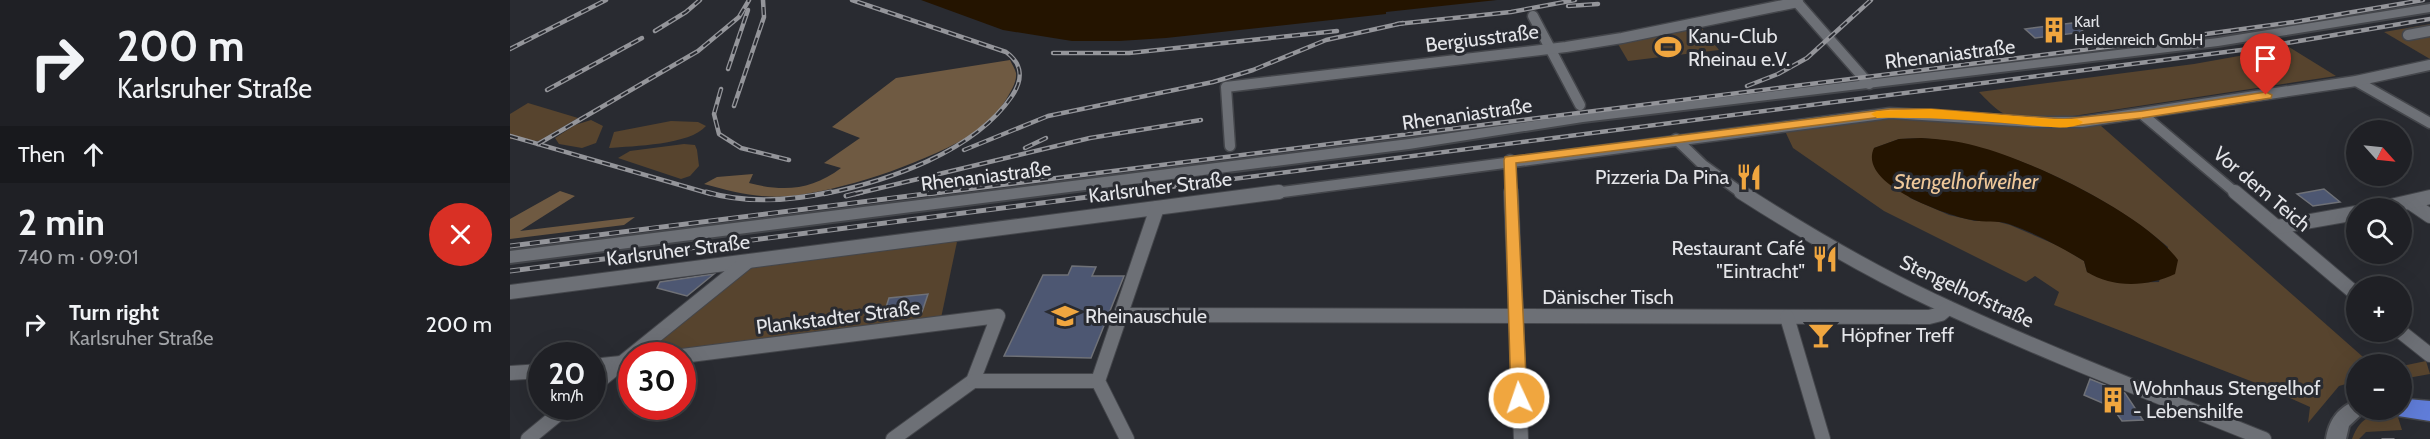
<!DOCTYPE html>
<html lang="en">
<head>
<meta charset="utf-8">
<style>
  body { margin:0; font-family:Cabin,sans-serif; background:#2c2d32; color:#f1f3f6; height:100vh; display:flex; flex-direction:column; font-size:22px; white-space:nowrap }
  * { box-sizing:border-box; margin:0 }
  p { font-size:20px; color:#a1a3a7 }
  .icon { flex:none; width:33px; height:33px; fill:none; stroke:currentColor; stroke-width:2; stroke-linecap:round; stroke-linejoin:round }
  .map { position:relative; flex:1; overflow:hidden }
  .side { display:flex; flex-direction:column; background:#1f2025; width:510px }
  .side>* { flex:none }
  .guide { background:#1f2025; color:#f1f3f6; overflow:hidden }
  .needle { width:39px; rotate:117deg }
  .buttons { position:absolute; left:1836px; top:120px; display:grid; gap:12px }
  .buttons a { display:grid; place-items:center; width:66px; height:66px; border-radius:50%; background:#1f2025; box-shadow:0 6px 24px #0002,0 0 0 2px #3c3e42; font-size:30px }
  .speed { position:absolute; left:18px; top:342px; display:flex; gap:12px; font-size:30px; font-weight:700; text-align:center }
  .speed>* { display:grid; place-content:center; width:78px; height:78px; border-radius:50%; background:#1f2025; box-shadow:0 6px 24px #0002,0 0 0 2px #3c3e42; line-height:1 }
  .speed small { font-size:15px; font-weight:400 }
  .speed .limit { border:9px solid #d22; background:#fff; color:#111 }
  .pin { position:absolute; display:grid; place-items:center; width:51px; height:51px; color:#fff; margin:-62px -26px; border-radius:50% 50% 50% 0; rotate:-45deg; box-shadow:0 0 6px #0007 }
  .pin .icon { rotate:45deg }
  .me { position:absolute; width:66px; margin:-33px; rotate:357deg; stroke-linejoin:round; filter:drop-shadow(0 0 4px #0008) }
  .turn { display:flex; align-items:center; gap:21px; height:126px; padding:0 18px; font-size:27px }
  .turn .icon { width:78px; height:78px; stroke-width:2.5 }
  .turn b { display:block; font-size:42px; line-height:51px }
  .then { display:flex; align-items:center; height:57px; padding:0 18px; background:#0003; gap:12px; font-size:22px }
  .round { display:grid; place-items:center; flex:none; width:63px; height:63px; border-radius:32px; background:#2c2d32 }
  .overview { display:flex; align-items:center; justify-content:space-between; height:102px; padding:0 18px }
  h1 { font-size:36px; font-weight:700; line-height:45px }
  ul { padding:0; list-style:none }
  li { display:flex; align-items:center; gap:18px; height:78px; padding:0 18px }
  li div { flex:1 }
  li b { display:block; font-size:22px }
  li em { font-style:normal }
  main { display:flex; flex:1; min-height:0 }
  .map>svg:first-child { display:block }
</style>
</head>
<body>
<main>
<section class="side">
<div class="guide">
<div class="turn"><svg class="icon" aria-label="right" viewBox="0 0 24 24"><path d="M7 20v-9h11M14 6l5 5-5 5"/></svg><div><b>200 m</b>Karlsruher Straße</div></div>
<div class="then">Then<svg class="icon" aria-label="ahead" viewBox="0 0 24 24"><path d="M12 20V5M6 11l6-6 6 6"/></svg></div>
</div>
<div class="overview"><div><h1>2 min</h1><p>740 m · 09:01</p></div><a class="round" style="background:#d93025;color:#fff"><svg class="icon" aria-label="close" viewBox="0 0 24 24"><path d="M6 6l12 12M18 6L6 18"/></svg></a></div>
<ul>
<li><svg class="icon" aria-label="right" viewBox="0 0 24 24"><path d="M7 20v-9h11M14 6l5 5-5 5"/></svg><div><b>Turn right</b><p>Karlsruher Straße</p></div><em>200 m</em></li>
</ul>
</section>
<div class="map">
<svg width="1920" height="439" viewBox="0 0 1920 439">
  <rect width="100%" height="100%" fill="#292b31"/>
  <g fill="#57442e" fill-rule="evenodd">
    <path d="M1920,24V59L1874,32Z"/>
    <path d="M1191,27L1209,50L1118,61L1108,44Z"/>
    <path d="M1779,47L1826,76L1563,116C1544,117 1507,123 1491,112C1483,107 1476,99 1469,92L1684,64Z"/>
    <path d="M18,103L68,118L29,141L0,139V114Z"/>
    <path d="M1385,117L1570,126L1590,125L1861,364H1846V381L1829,386L1798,423L1800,407L1751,385L1544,305L1549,292L1525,276L1516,282L1374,211L1283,148L1275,131ZM1411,138C1492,143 1597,194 1658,247L1649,282L1608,283L1577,272L1574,261L1551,247L1500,225L1485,221H1465L1439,215L1400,198L1364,148L1389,139Z"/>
    <path d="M81,120L93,126L86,143L72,148L49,144L45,138L65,125Z"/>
    <path d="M161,121L188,122L196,126C180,145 123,146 99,148L104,132Z"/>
    <path d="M174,144L185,145L187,150L189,166L180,176L171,179L108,158L120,151Z"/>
    <path d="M448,237L430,323L173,356H122L239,265Z"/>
    <path d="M1916,361L1920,374L1892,379V366Z"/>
    <path d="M1887,414L1892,430L1856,432L1849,439H1842C1851,415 1863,414 1887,414Z"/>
  </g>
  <g fill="#6f5a42">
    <path d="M500,60C502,64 505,69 506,73C507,82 501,91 497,98C490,110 478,124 466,132C419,161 344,187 289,195C256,200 226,193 194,184L207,177L243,174L239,183C274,192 302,190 331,168L314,163L350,138L322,127L386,78Z"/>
    <path d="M50,191L65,196L10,231L125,217L114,225L0,239V219Z"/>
  </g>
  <g fill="#241400">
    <path d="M411,0H987L876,12V14L656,38L609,41H562L493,30Z"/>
    <path d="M1411,138C1430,139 1448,141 1466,146C1521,160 1635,214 1668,260L1665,274C1638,287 1602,288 1577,272L1574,261C1551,247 1525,233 1499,224C1487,220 1475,223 1462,220C1436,215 1347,184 1364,148L1389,139Z"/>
  </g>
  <g fill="#4d5772" stroke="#6f7177" stroke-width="1.5">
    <path d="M1562,23L1574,32L1525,38L1515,29Z"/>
    <path d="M1814,189L1830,202L1803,206L1787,194Z"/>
    <path d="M562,266L586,267L582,276H614L581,358L494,356L533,275H558Z"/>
    <path d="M204,274L177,296L147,288L150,282Z"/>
    <path d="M418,294L412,312L373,317L379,298Z"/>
    <path d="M1580,379L1615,393L1633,420L1612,421L1602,407L1574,395Z"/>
  </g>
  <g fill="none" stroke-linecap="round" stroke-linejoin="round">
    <g stroke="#44464b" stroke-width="13">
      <g id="street-far1">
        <path d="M1285,0L1359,84"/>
        <path d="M1023,16L1070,105"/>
        <path d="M1898,35L1920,31"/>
        <path d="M1846,81L1920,123"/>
        <path d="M1632,114L1727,194"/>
        <path d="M1166,139L1193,165L1233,194"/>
        <path d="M720,146L716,87L1056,47L1112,38L1288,2"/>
        <path d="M1000,160L1001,194"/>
        <path d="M757,194L1380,113L1524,122H1572L1846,81L1920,65"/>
      </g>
    </g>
    <g stroke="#44464b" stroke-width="16">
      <g id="street">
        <path d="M1001,192L1011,439"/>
        <path d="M1231,192C1292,231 1356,269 1422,300C1530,351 1643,394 1754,439"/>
        <path d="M1725,192L1846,294"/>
        <path d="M1901,203L1920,216"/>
        <path d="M1872,208L1920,197"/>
        <path d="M1767,227L1846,213"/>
        <path d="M0,292L769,192"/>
        <path d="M611,315L1419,317L1431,314L1438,308"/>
        <path d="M1277,317L1313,439"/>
        <path d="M1891,332L1920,355"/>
        <path d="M172,356L488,316L463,381L383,439"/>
        <path d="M82,366L111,363"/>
        <path d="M0,373L32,371"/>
        <path d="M463,381H588"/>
        <path d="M82,387L237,262"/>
        <path d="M18,439L58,406"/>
        <path d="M617,439L588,381L647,208"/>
      </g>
    </g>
    <g stroke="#44464b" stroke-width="4">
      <g id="secondary">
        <path d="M1920,4V12L1708,46L1073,122L899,149L0,263V251L899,139L1073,114L1708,38Z"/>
        <path d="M1846,401V410H1856L1839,426L1836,439H1816C1819,420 1828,407 1846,401Z"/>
      </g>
    </g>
    <g stroke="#44464b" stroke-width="3">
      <path id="highway" d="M1897,399L1920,401V421L1888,416L1885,410H1892V401Z"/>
    </g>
    <use href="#street-far1" stroke="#6d7076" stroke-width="10"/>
    <use href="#street" stroke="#6d7076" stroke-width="14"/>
    <use href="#secondary" fill="#6d7076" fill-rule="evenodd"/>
    <use href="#highway" fill="#607dd9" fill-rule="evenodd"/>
    <path stroke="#94959a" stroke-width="1.5" d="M1872,439H1884"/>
    <g stroke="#94959a" stroke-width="4.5">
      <g id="rail-far1">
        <path d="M1058,6L1088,4"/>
        <path d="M887,24L1001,12L1065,0"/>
        <path d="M145,31L176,12L190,0"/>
        <path d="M0,49L96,0"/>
        <path d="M543,53H619L827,31"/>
        <path d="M218,69L238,10"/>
        <path d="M1237,86L1268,74L1297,58L1361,0"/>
        <path d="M211,89L204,114L209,134L231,148L279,160"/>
        <path d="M37,90L132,38"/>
        <path d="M224,106L254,17L253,0"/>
        <path d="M0,136L201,194"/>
        <path d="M28,144L188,51L229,17L239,0"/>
        <path d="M515,148L536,138"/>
        <path d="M454,150L538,116L703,82L743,70L816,40L893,23"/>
        <path d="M314,194C378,181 464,152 502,96C513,80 513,64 496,52L342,0"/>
        <path d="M345,194L580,138L691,120"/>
        <path d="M419,194L1652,40L1784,22L1913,0"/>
        <path d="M606,194L1747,48L1920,19"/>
      </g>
    </g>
    <g stroke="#94959a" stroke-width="5">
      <g id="rail">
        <path d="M196,192C237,204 280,201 321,192"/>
        <path d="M336,196L352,192"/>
        <path d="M0,246L431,192"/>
        <path d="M0,271L617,192"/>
      </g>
    </g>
    <use href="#rail-far1" stroke="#292b31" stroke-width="2" stroke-dasharray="8" stroke-linecap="butt"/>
    <use href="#rail" stroke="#292b31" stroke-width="3" stroke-dasharray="10" stroke-linecap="butt"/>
  </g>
  <path fill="#f0a63f" stroke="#9c6c29" stroke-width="1.5" d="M1756,92L1762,95L1761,98L1632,118L1554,127L1421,117L1380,116L1006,163L1017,398L1015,403L1009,405L1004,403L1001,398L994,160L995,157L1380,109H1421L1554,119L1632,111Z"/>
  <path fill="#f59e0b" d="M1421,109L1539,119H1567L1573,122C1564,130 1540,127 1528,126C1474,121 1422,117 1367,118L1361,114L1367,111Z"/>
  <defs>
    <g id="building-bare" transform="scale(2.07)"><path d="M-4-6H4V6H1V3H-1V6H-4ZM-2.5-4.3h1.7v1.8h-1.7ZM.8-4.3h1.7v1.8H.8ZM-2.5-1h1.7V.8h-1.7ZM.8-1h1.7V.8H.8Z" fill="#f0a63f" stroke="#292b31" stroke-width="2.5" paint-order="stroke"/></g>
    <g id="stadium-bare" transform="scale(2.07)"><path d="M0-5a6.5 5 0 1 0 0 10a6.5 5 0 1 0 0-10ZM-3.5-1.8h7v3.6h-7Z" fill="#f0a63f" stroke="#292b31" stroke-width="2.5" paint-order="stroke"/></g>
    <g id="restaurant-bare" transform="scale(2.07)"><path d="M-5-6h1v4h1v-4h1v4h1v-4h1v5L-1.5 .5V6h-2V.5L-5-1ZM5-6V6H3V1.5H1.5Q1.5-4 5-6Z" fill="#f0a63f" stroke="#292b31" stroke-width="2.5" paint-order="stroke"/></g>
    <g id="school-bare" transform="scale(2.07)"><path d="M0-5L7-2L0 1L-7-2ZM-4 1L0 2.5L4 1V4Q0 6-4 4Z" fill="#f0a63f" stroke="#292b31" stroke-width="2.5" paint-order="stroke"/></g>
    <g id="bar-bare" transform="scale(2.07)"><path d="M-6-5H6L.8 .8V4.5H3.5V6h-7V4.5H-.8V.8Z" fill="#f0a63f" stroke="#292b31" stroke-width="2.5" paint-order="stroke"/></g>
  </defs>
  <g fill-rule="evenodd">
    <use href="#building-bare" x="1544" y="30"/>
    <use href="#stadium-bare" x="1158" y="47"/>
    <use href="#restaurant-bare" x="1239" y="177"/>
    <use href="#restaurant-bare" x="1315" y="259"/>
    <use href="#school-bare" x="555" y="316"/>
    <use href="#bar-bare" x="1311" y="335"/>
    <use href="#building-bare" x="1603" y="400"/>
  </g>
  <g text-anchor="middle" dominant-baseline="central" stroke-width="6" stroke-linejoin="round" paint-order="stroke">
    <g font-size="16" fill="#e4e5e9" stroke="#292b31" text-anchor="start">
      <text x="1564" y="21">Karl<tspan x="1564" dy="18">Heidenreich GmbH</tspan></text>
    </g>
    <g font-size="20" fill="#e4e5e9" stroke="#292b31" text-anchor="start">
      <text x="1178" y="36">Kanu-Club<tspan x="1178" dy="23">Rheinau e.V.</tspan></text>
      <text x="1219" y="177" text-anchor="end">Pizzeria Da Pina</text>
      <text x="1295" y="248" text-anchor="end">Restaurant Café<tspan x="1295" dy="23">"Eintracht"</tspan></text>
      <text x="575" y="316">Rheinauschule</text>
      <text x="1331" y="335">Höpfner Treff</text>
      <text x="1623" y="388">Wohnhaus Stengelhof<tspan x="1623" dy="23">- Lebenshilfe</tspan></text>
    </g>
    <g font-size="20" fill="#e4e5e9" stroke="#292b31">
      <text transform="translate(972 38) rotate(-7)">Bergiusstraße</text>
      <text transform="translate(1440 54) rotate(-7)">Rhenaniastraße</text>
      <text transform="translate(957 114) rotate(-8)">Rhenaniastraße</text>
      <text transform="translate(476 176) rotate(-7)">Rhenaniastraße</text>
      <text transform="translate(650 187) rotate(-7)">Karlsruher Straße</text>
      <text transform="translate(1752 189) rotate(40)">Vor dem Teich</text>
      <text transform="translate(168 250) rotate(-7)">Karlsruher Straße</text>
      <text transform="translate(1457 291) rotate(25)">Stengelhofstraße</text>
      <text x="1098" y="297">Dänischer Tisch</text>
      <text transform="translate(328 317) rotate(-7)">Plankstadter Straße</text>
    </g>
    <g font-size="21" font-style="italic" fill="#eec799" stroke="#292b31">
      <text x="1456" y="181">Stengelhofweiher</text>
    </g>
  </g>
</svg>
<div class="buttons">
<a><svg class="needle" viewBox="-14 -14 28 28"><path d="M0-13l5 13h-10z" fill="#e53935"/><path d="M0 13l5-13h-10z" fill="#a1a3a7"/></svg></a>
<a><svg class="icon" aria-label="search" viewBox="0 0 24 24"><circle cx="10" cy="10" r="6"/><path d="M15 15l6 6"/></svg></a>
<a>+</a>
<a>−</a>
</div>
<div class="speed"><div>20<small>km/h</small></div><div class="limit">30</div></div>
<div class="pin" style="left:1756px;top:95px;background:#d93025"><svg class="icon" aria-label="arrive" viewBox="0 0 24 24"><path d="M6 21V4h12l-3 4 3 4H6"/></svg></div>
<svg class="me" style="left:1009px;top:398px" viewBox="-20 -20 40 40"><circle r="17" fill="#f0a63f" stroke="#fff" stroke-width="3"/><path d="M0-11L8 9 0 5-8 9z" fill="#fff"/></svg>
</div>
</main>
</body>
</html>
